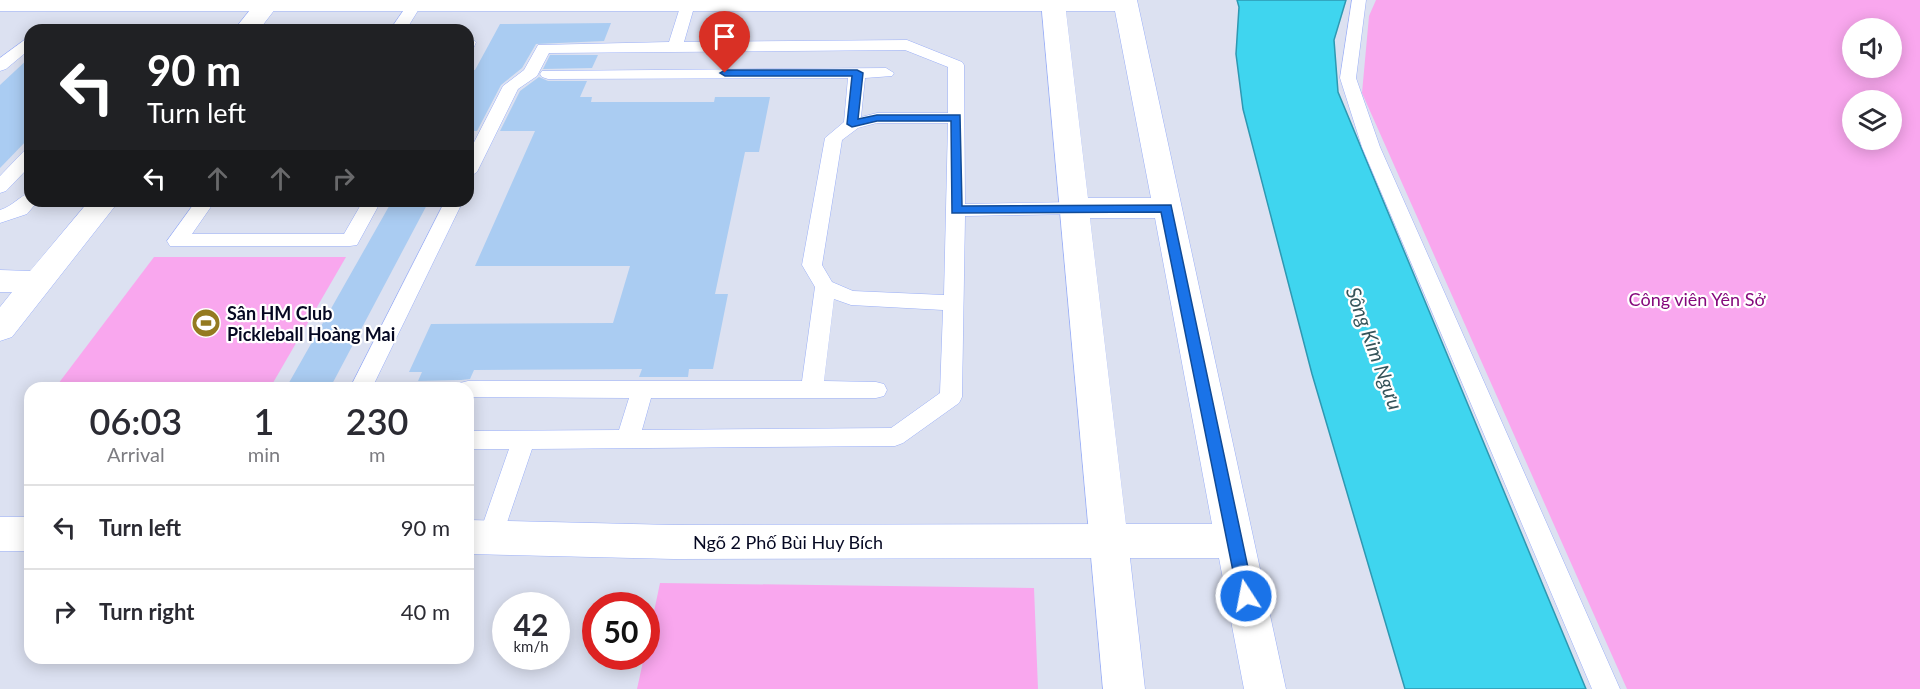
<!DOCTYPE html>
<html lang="en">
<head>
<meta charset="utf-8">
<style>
  body { margin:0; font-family:Lato,sans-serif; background:#f2f2f3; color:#2b2b33; height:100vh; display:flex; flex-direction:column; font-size:22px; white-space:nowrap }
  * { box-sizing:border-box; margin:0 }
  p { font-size:20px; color:#7c7c81 }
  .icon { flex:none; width:33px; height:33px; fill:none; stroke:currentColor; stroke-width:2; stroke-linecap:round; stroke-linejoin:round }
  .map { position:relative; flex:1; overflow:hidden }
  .panel { position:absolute; left:24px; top:382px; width:450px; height:282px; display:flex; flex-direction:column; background:#fff; border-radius:18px; box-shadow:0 3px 15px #0003 }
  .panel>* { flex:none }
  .guide { position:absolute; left:24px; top:24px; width:450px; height:183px; border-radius:18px; box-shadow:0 3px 15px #0003; background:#202124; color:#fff; overflow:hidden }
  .tools { position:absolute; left:1842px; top:18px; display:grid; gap:12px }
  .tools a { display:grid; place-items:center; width:60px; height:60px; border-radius:50%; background:#fff; box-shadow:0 3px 15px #0003; font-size:30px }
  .speed { position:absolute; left:492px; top:592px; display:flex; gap:12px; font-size:30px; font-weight:700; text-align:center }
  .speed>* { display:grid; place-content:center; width:78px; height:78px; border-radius:50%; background:#fff; box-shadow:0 3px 15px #0003; line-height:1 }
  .speed small { font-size:15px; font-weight:400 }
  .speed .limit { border:9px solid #d22; background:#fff; color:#111 }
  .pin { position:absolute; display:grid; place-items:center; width:51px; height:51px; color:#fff; margin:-62px -26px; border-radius:50% 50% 50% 0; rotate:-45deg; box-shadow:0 0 6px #0007 }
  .pin .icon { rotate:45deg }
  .me { position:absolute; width:66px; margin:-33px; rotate:349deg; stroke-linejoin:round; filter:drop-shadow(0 0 4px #0008) }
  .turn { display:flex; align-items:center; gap:21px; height:126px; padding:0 24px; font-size:27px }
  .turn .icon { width:78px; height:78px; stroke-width:2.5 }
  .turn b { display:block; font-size:42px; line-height:51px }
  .lanes { display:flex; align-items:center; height:57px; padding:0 24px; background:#0003; justify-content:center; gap:30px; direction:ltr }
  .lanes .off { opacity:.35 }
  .eta { display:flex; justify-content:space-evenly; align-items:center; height:102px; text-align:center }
  .eta b { font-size:36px; font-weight:600; line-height:42px }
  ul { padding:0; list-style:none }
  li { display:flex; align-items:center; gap:18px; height:84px; padding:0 24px; border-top:2px solid #e1e1e2 }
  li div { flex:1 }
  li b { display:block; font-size:22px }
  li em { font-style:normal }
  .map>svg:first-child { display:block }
</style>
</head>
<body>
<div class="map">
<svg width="1920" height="689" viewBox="0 0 1920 689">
  <rect width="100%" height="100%" fill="#dce1f1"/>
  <g fill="#f9a7ee" fill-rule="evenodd">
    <path d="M1376,0H1920V689H1627L1362,93L1369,16ZM1852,28H1892V68H1852ZM1852,100H1892V140H1852Z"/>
    <path d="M154,257H346L270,388H55Z"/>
    <path d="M660,583L1034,588L1038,689H637L644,657H646L647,645Z"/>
  </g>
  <path fill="#3fd5ef" stroke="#2e98b2" stroke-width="1.5" d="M1237,0H1346L1334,40L1338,92L1586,689H1405L1312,374L1243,109L1236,54L1239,7Z"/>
  <g fill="#aaccf2">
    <path d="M611,23L604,41L536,44L522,68L501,85L477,131H468V70H475L500,24Z"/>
    <path d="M550,55H598L592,68L543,69Z"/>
    <path d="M30,57V137L0,168V85Z"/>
    <path d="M539,77L548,81H587L580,97H592L591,102H714L715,97H770L759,152H745L715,294H728L713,369H689L688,377H639L642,369L474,370L470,379L461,380L418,381L422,372H409L431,324L613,323L630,266H475L535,131H500L520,91Z"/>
    <path d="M392,201H429L330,388H286Z"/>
  </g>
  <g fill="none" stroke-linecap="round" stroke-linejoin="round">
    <g stroke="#9aaff8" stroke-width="1">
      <g id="service">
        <path d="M686,0L695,4L684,42L907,40L962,62L964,65L965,204L1076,202L1083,204L1085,208L1083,212L1076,214L965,216L962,397L959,403L903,443L895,446L532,449L499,546L490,549L481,546L478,538L509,449H468V431L619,430L629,398L468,397V388H457L460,383L468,381H802L815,287L802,265L825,138L844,122L848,78L548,79L542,77L540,74L542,71L886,68L894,73L892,76L865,78L861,117L877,113H948V67L905,50L549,53L537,76L518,89L477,172L468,178V154L503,86L524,70L538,45L669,42L681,4ZM877,123H948L944,295L853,291L832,282L822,265L842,140L858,128ZM834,299L851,305L943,310L940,393L891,428L642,430L651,398H876L884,396L887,390L884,384L876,382L824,381Z"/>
        <path d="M1352,0H1366L1356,78L1380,147L1620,689H1592L1362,147L1340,78Z"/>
        <path d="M410,1L417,0L422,4L406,30H390Z"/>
        <path d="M30,36V49L6,69L0,71V58Z"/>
        <path d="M468,37L476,42L474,47L468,49Z"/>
        <path d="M30,150V166L6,191L0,193V176L24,151Z"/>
        <path d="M30,193V201H38L27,214L0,223V210C13,206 19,196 30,193Z"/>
        <path d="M196,201H215L192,234H344L363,201H381L357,245L350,246H170L167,241Z"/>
        <path d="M445,201H463L372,388H350Z"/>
      </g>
    </g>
    <g stroke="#9aaff8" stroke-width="1">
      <g id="minor">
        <path d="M258,0H276L279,4L259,30H234Z"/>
        <path d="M89,201H119L12,337L0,341V307L12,292H0V270L30,271Z"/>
        <rect x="0" y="517" width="30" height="34"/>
        <path d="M468,520L674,525L1109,524L1123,529L1128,541L1123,553L1109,558L674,559L468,554Z"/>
      </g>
    </g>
    <g stroke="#9aaff8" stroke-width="1">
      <path id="tertiary" d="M0,0H1063L1066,4L1062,9L1054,11H0Z"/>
    </g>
    <g stroke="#9aaff8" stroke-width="1">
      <path id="secondary" d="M1041,0H1137L1286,689H1244L1219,558H1130L1145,689H1103ZM1066,11H1115L1151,198H1088ZM1090,218H1155L1212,524H1126Z"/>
    </g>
    <use href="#service" fill="#fff" fill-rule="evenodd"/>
    <use href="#minor" fill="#fff" fill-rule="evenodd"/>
    <use href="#tertiary" fill="#fff" fill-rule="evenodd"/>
    <use href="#secondary" fill="#fff" fill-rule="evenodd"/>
  </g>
  <path fill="#1a73e8" stroke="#114b97" stroke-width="1.5" d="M857,70L863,73L858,119L877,115H960L962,206L1171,205L1254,596L1252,601L1246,603L1240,601L1238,596L1161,212L952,213L951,121H877L852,127L847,124L852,76H725L720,73L725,70Z"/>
  <defs>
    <g id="stadium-disc" transform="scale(1.5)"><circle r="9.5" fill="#947a21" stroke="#fff"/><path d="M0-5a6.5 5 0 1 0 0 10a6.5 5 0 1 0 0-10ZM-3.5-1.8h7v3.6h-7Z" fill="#fff"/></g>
  </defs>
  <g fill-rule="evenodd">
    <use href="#stadium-disc" x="206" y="323"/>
  </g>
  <g text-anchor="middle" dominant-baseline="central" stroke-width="4.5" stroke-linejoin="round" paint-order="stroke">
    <g font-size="18" fill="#85097c" stroke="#fff">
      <text x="1697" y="299">Công viên Yên Sở</text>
    </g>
    <g font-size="18" font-weight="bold" fill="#050822" stroke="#fff" text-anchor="start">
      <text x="227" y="313">Sân HM Club<tspan x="227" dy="21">Pickleball Hoàng Mai</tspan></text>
    </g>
    <g font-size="18" fill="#050822" stroke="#fff">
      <text x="788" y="542">Ngõ 2 Phố Bùi Huy Bích</text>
    </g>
    <g font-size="20" font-style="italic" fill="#35545a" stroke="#fff">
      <text transform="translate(1375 348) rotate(70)">Sông Kim Ngưu</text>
    </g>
  </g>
</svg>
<div class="tools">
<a><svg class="icon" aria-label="sound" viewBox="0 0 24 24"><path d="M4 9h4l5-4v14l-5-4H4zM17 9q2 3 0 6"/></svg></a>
<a><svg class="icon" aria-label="layers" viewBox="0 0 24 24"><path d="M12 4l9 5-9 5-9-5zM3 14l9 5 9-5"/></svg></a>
</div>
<div class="speed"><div>42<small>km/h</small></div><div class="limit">50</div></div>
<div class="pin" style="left:725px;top:73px;background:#d93025"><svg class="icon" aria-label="arrive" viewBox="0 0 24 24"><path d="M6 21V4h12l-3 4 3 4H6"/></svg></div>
<svg class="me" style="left:1246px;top:596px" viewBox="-20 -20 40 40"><circle r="17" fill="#1a73e8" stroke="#fff" stroke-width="3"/><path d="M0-11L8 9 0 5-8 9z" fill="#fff"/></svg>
<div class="guide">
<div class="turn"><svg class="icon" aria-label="left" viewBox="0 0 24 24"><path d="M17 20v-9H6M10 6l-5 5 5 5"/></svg><div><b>90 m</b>Turn left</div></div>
<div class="lanes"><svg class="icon" aria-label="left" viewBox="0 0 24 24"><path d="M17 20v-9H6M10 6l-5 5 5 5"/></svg><svg class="icon off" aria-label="ahead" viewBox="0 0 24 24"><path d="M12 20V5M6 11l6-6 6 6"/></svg><svg class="icon off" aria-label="ahead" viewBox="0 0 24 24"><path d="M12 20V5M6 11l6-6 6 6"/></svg><svg class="icon off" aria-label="right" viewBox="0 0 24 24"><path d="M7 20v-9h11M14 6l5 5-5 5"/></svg></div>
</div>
<section class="panel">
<div class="eta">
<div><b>06:03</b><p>Arrival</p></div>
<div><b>1</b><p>min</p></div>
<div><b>230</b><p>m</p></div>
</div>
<ul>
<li><svg class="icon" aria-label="left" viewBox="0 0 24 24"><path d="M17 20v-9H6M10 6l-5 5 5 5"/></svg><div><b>Turn left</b></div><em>90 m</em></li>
<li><svg class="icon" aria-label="right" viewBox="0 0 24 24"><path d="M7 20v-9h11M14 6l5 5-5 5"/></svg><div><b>Turn right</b></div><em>40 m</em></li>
</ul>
</section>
</div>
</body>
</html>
